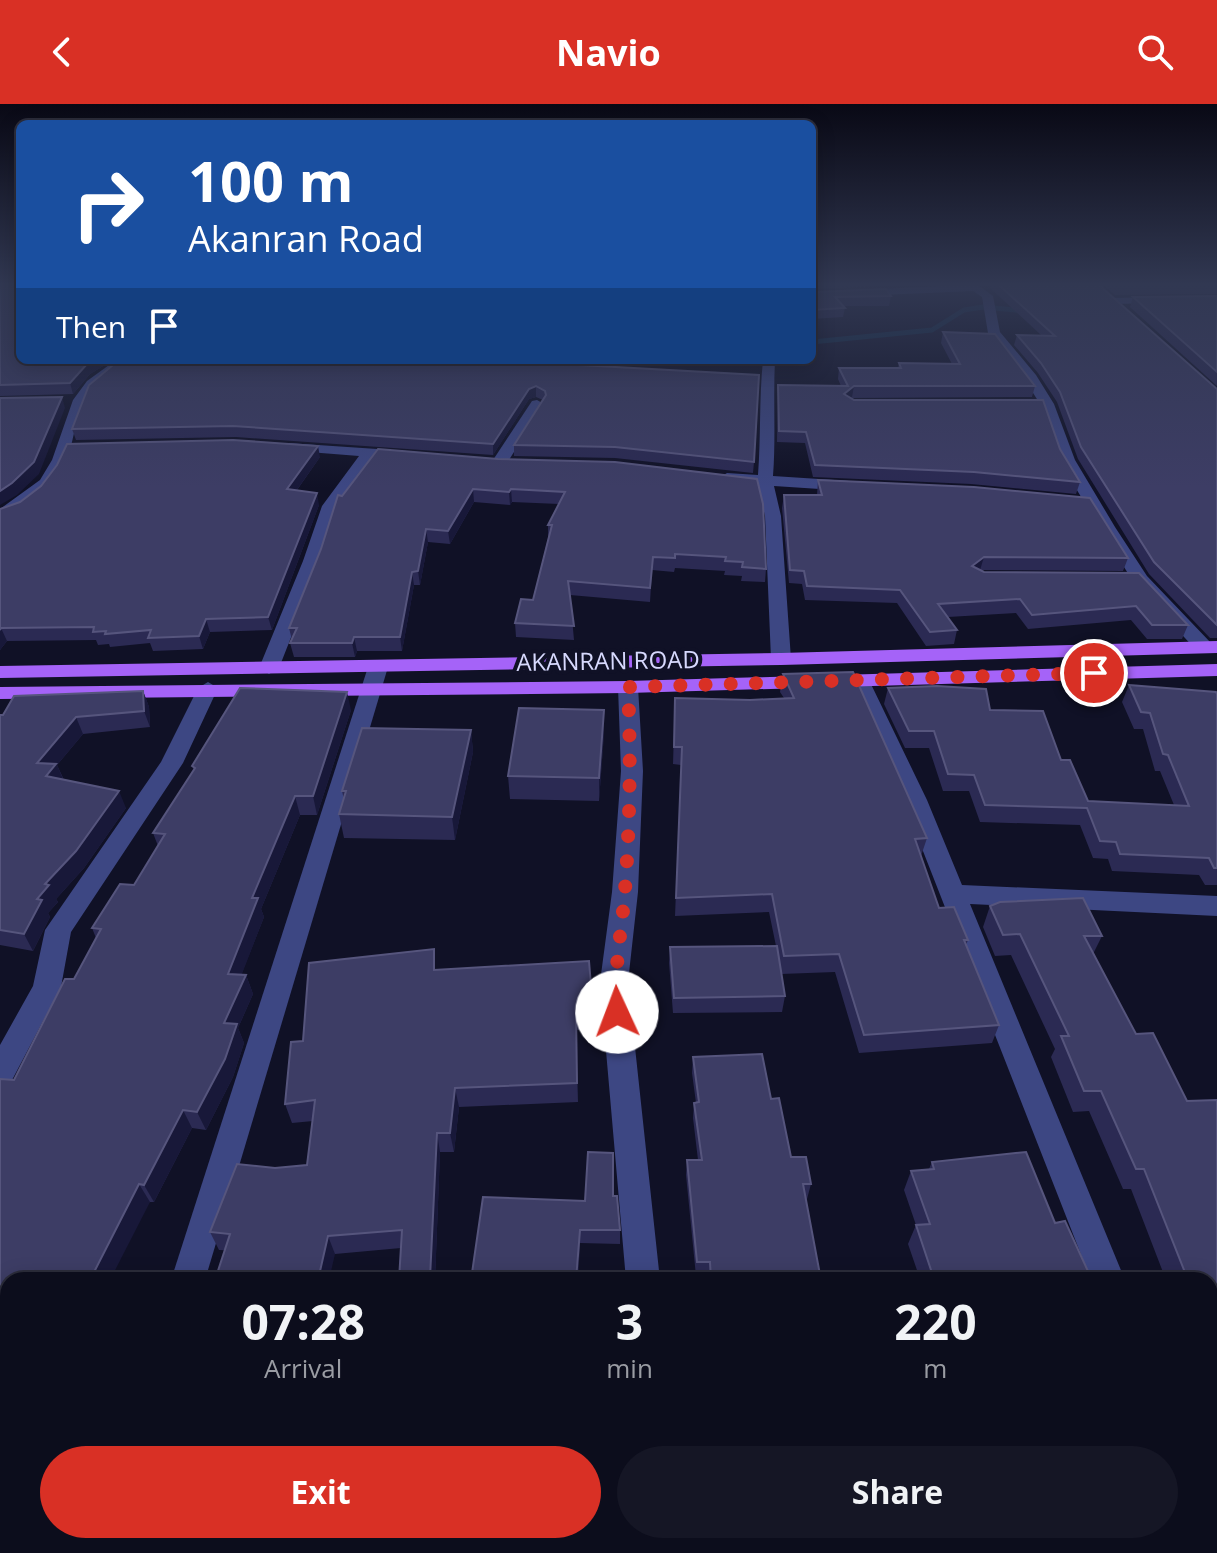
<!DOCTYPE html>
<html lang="en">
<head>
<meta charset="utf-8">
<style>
  body { margin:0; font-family:"Open Sans",sans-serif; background:#151625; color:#f1f3f6; height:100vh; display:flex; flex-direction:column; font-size:30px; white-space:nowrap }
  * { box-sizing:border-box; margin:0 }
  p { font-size:26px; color:#9a9ca3 }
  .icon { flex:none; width:44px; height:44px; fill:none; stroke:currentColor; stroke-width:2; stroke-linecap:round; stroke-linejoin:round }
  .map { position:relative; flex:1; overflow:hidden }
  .drawer { position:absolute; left:0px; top:1168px; width:1218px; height:282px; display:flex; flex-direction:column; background:#0c0d1c; border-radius:24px 24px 0 0; box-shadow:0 4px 20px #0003,0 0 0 2px #2c2d3b }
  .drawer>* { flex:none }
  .top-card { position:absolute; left:16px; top:16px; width:800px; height:244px; border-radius:12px; box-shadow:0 4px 20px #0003,0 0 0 2px #2c2d3b; background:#1a4fa0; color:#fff; overflow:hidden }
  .pin { position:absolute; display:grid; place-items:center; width:68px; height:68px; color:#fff; margin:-34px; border:4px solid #fff; border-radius:50%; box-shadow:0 2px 8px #0007 }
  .me { position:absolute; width:88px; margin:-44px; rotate:358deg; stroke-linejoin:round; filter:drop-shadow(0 0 6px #0008) }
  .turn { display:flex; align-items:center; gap:28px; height:168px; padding:0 40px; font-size:36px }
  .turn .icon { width:104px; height:104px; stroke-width:2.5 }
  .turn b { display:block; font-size:56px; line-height:68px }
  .then { display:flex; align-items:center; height:76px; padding:0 40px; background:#0003; gap:16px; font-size:30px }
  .eta { display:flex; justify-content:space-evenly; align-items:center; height:136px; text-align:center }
  .eta b { font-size:48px; font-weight:700; line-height:56px }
  .cta { display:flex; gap:16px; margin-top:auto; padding:16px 40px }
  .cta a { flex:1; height:92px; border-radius:48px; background:#d93025; color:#fff; font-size:32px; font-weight:700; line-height:92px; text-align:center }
  .cta a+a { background:#151625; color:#f1f3f6 }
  header { display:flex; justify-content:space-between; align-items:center; height:104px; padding:0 40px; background:#d93025; color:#fff; font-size:36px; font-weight:700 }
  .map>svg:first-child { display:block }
</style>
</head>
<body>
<header><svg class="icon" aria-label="back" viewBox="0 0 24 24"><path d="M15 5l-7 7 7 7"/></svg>Navio<svg class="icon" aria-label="search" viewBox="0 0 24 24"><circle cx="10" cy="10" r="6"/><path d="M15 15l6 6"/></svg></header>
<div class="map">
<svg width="1217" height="1449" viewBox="0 0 1217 1449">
  <rect width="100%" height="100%" fill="#101126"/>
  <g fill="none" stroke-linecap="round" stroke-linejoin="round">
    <path stroke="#0f2d47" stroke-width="5" d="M812,238L932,226L964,206L983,203L1026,207"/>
    <g fill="#3d4783" fill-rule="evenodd">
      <path d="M966,181H978L993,192L1000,228L1036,271L1054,300L1075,356L1115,423L1147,472L1211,539L1214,543L1211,547H1197L1134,479L1099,423L1059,356L1040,300L1025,276L988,229L982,193L973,187L812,194V188Z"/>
      <path d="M1217,192V198L1111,200L1105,197L1111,194Z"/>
      <path d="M116,256H131C116,270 97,278 86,297C76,313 74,332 69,350C59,380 31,409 0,417V405L40,376L52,356L73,296L87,277Z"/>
      <path d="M763,256H775C773,295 776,333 773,372L850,377L858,382L850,387L774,382L781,412L791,555L781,561L771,555L765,412L758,381L727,379L719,374L727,369L758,371C761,333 759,295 763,256Z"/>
      <path d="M537,296L544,300L507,359L499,364L494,362L491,359L532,297Z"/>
      <path d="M288,339L407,347L414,351L407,355L374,353L338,402L321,457L279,564L269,570L259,564L303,457L322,402L359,352L283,346L281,343Z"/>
      <path d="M378,557L388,563L205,1176H171L368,563Z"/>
      <path d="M859,570L869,576L927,696L962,781L1217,792V812L970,800L1125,1176H1091L903,696L849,576Z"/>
      <path d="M628,577L638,583L643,667L638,788L628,878L660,1176H626L600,878L612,788L621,667L618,583Z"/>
      <path d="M208,578L218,584L183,659L71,828L61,883L11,978L0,982V941L33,882L45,826L161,658L198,584Z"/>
      <path d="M85,1442H127L125,1449H83Z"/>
      <path d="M637,1442H679L680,1449H638Z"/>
      <path d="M1161,1442H1203L1205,1449H1163Z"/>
    </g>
    <g fill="#a563f8" fill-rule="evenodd">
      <path d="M1217,537V549L781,561L0,574V562L781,549Z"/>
      <path d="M1217,560V572L628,589L0,595V583L628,577Z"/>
    </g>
  </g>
  <g fill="#2b2a53">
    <path d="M0,181L20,256H113L90,270L73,290L0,292Z"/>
    <path d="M812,181H904L812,185Z"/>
    <path d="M987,181H1099L1217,285V534H1210L1149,470L1078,355L1057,298L1038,269L1014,241L1017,231H1041Z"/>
    <path d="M1104,181H1217V190L1115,191Z"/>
    <path d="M812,186L813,188L891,192L889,202H843L845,204L843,213L812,215Z"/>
    <path d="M1217,192V282L1130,203L1133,193Z"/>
    <path d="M943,228L1035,282L1032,293L851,294L1060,345L1080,378L1076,390L971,380L813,373L805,339L777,338L778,281L841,282L838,275L839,264H898L899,259L952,260L941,239Z"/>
    <path d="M562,260L754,358L753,369L615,354L514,352V341L543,296L536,293L529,295L493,351L236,333L76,336L72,325Z"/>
    <path d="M320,353L297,386L319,401L272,526L210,528L203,545L153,547L150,539L110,543L109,540L98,541L96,536L7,537L0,546V405Z"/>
    <path d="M498,355L766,465L765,478L741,477L742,472L724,471L725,467L675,464L674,468L652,466L650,498L570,491L574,536L516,533L515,519L533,496L548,434V421L559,400L512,398L510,401L474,398L450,440L428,438L420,481H414L402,547H357L355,553H294L290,539L292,536L289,524L342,392Z"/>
    <path d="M818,376L1128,454L1123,467L980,466L984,468L1139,469L1188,521L1182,535H1147L1131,516L1028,525L1016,509L948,513L957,526L954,540L926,542L897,499L805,496L802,480L789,479L782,404L784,391H817Z"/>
    <path d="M783,570L927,734L921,752L939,804L968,836L966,841L999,921L992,939L859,949L835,868L781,870L785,892L782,908L673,909L669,859L670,843L776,842L769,808L675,812L681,661L673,660L675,594L750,596L784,594L780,588Z"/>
    <path d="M1129,581L1217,590V781H1205L1199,771L1112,767L1108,755L1093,754L1080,721L980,718L969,687H943L929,644H905L884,600L888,584L990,606L1061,656L1088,697L1174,701L1160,667H1155L1143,625H1134L1122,598Z"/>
    <path d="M143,587L149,603L150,623L83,630L57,661L64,676L126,704L84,764L56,795L58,798L48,809L50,813L33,847L0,841V611Z"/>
    <path d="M351,606L317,711H300L261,805L264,813L241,871H246L253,890L238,924L244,939L233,973L206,1026L192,1024L154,1098H150L8,1176V1262L0,1260V975L14,976L74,875L96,834L92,824L134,781L158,742L153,729L194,666L192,662Z"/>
    <path d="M604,606V629L599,697L510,695L508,672Z"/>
    <path d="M471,626L473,648L455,736L344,734L339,710L344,696L342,687Z"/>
    <path d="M990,802L1102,832L1093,850L1136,930L1187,997L1217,996V1322L1210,1303V1176H1166L1131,1085H1123L1089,1007L1073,1008L1051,953L1055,945L1011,851L995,852L983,823Z"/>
    <path d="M437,866L593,906V925L576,926L578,998L459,1003L454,1048H440L435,1176H399L401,1144L335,1150L219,1146L210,1128L275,1064L307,1061L313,1017L292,1019L285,1000L303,937Z"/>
    <path d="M693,953L771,995L791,1053L811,1080L807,1095H805L821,1176H708V1172H696L686,1071L687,1056H698L693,1014L694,999H696L692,969Z"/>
    <path d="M932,1058L1055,1119L1092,1176H883L885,1171L919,1172L908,1140L916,1121L904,1086L911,1067L929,1065Z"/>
    <path d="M613,1092L620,1126V1140L580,1139L578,1176H471L585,1097Z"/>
    <path d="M172,1442H396L394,1449H179Z"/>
    <path d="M890,1442H1006L951,1446L948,1449H891Z"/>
  </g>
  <g fill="#181839">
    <path d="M93,256H113L90,270L73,290L70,279L87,260Z"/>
    <path d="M536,282V293L529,295L493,351V340L529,285Z"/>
    <path d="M854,282L852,293L842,301L844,290Z"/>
    <path d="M62,293L65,304L39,370L17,391L0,401V387Z"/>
    <path d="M318,342L320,353L289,397L287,385Z"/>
    <path d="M473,385L474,398L450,440L448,427Z"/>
    <path d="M511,385L512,398L510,401L509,388Z"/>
    <path d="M317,389L319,401L272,526L268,513Z"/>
    <path d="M426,425L428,438L420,481L418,467Z"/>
    <path d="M984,453L980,466L972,462Z"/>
    <path d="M412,468L414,481L402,547L400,533Z"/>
    <path d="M206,515L210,528L203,545L199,532Z"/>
    <path d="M1,524L7,537L0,546V526Z"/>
    <path d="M354,533L357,547L355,553L352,539Z"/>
    <path d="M143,587L149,603L150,623L144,607Z"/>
    <path d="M347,588L351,606L317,711L313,692Z"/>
    <path d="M604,606V629L599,697V674Z"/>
    <path d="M76,613L83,630L57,661L64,677L54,689L37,659Z"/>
    <path d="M471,626L473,648L455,736L452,713Z"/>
    <path d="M119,687L126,704L84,764L56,795L58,798L48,809L50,813L33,847L24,830L37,795L45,780Z"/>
    <path d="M295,692L300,711L261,805L264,813L235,888L228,870L252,794Z"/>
    <path d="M246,871L253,890L238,924L244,939L233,973L206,1026L197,1008L224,919Z"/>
    <path d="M455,984L459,1003L454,1048L450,1029Z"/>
    <path d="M183,1006L192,1024L154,1098L144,1081Z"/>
    <path d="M437,1029L440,1048L435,1176H430Z"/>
    <path d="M139,1080L150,1098L110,1176H90Z"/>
    <path d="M580,1126V1139L578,1176H576Z"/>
    <path d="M328,1132L335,1150L329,1176H318Z"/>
    <path d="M38,1442H60L57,1449H35Z"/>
    <path d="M387,1442H396L394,1449H389Z"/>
  </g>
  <g fill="#3d3d65" stroke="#56557d" stroke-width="2">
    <path d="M0,181H20V256H93L87,260L70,279L0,281Z"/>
    <path d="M999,181H1099L1217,285V521L1154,458L1081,343L1060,288L1041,259L1017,231L1055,232Z"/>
    <path d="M886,185L891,192L835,193L845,204L812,206V186L813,188Z"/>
    <path d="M1217,192V268L1133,193Z"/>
    <path d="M943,228L995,230L1035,282H854L844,290L854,296H1043L1060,345L1080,378L974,368L815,361L806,328L779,327L778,281L848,282L839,264H901L899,259L960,260Z"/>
    <path d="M119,256H562V260L759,271L754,358L615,343L514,341L546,291L545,287L536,282L529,285L493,340L233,322L72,325L89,281Z"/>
    <path d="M62,293L34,358L12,379L0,387V294Z"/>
    <path d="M233,336L318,342L287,385L317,389L268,513L206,515L199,532L148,534L151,526L105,530L106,527L93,528L94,523L1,524L0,526V405L20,398L41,382L57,361L67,340Z"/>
    <path d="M378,345L498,355L615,358L757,375L763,400L766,465L742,463L743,458L725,457L726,453L675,450V454L653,453L650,484L568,477L574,522L515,519L521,495L533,496L552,421H548L565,388L511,385L509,388L473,385L448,427L426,425L418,467L412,468L400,533H354L352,539H290L297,524H289L321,445L338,391L342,392Z"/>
    <path d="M818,376L974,383L1090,394L1128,454L984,453L972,462L984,468L1139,469L1188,521H1152L1136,502L1032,511L1020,495L938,500L957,526L930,528L900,486L807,482L804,467L790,466L784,391H822Z"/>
    <path d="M853,568L927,734L915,735L939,804L954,803L968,836H964L999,921L864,931L839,850L784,852L772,790L676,794L682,643H674L675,594L750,596L794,594L783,570Z"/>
    <path d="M1129,581L1216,588L1217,590V764H1214L1209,754L1120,750L1116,738L1100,737L1087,704L985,701L974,671L948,670L934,627H909L888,584L937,582L986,585L990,606L1043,607L1061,656H1070L1088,697L1189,702L1168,651L1163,650L1150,609L1141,608Z"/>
    <path d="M240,584L347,588L313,692H295L252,794H258L228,870L246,871L224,919L237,920L225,955L197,1008L183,1006L144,1081L139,1080L90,1176H8V1249L0,1248V975L14,976L65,875H74L101,825L92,824L120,780L134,781L165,730L153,729L195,664L192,662Z"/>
    <path d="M143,587L144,607L76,613L37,659L56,660L46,672L119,687L76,747L45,780L49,781L37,795L42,796L24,830L0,826V611H3L14,592Z"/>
    <path d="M519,604L604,606L599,674L508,672Z"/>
    <path d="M362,624L471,626L452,713L339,710L346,687H342Z"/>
    <path d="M1083,794L1102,832H1084L1136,930L1153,929L1187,997L1217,996V1259L1210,1242V1176H1188L1144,1065H1136L1101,987H1084L1061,932H1069L1020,830L1003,831L990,802L1000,798Z"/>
    <path d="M777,842L785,892L674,894L670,843Z"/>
    <path d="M434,845V866L589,857L593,906L576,907L577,979L455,984L450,1029H437L430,1174L424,1173V1176H399L402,1126L328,1132L318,1176H215L230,1130L210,1128L237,1060L275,1064L307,1061L315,996L285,1000L291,938L303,937L309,859Z"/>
    <path d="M762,950L771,995L779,994L791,1053H806L811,1080H803L821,1176H711L710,1158H697L687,1056H702L694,999L699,998L693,953Z"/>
    <path d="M588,1048L613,1049V1092H617L620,1126H580L576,1176H471L483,1093L585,1097Z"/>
    <path d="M1026,1048L1055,1119L1065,1117L1092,1176H886L885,1171L933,1172L916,1121L930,1120L911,1067L934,1065L932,1058Z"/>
    <path d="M0,1357L8,1360V1442H38L35,1449H0Z"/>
    <path d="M264,1442H387V1444Z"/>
    <path d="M468,1442H637V1449H467Z"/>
  </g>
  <linearGradient id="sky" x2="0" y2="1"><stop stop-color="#090915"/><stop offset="0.47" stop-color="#313852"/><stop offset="1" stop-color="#313852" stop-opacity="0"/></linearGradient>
  <rect width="1217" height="384" fill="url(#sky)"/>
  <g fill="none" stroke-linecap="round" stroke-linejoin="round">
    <path stroke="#d93025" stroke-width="14" stroke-dasharray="0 25.2" d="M617,908C613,866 622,827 625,786C630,718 631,651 628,583L1094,569"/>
  </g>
  <g text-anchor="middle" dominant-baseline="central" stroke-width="8" stroke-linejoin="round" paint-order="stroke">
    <g font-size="24" fill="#d7d9fd" stroke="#101126">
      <text transform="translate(608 556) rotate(-1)">AKANRAN ROAD</text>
    </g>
  </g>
</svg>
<div class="pin" style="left:1094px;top:569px;background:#d93025"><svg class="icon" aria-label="arrive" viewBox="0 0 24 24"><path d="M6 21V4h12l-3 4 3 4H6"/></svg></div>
<svg class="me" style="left:617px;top:908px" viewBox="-20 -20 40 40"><circle r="19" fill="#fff"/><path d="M0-13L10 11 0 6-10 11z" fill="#d93025"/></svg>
<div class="top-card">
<div class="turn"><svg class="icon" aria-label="right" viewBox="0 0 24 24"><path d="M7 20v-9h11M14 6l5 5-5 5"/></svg><div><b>100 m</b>Akanran Road</div></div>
<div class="then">Then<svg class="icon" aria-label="arrive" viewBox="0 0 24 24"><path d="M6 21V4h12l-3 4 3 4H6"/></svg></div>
</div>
<section class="drawer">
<div class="eta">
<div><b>07:28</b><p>Arrival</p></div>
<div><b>3</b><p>min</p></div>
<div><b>220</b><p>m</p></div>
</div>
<div class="cta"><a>Exit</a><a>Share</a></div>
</section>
</div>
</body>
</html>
